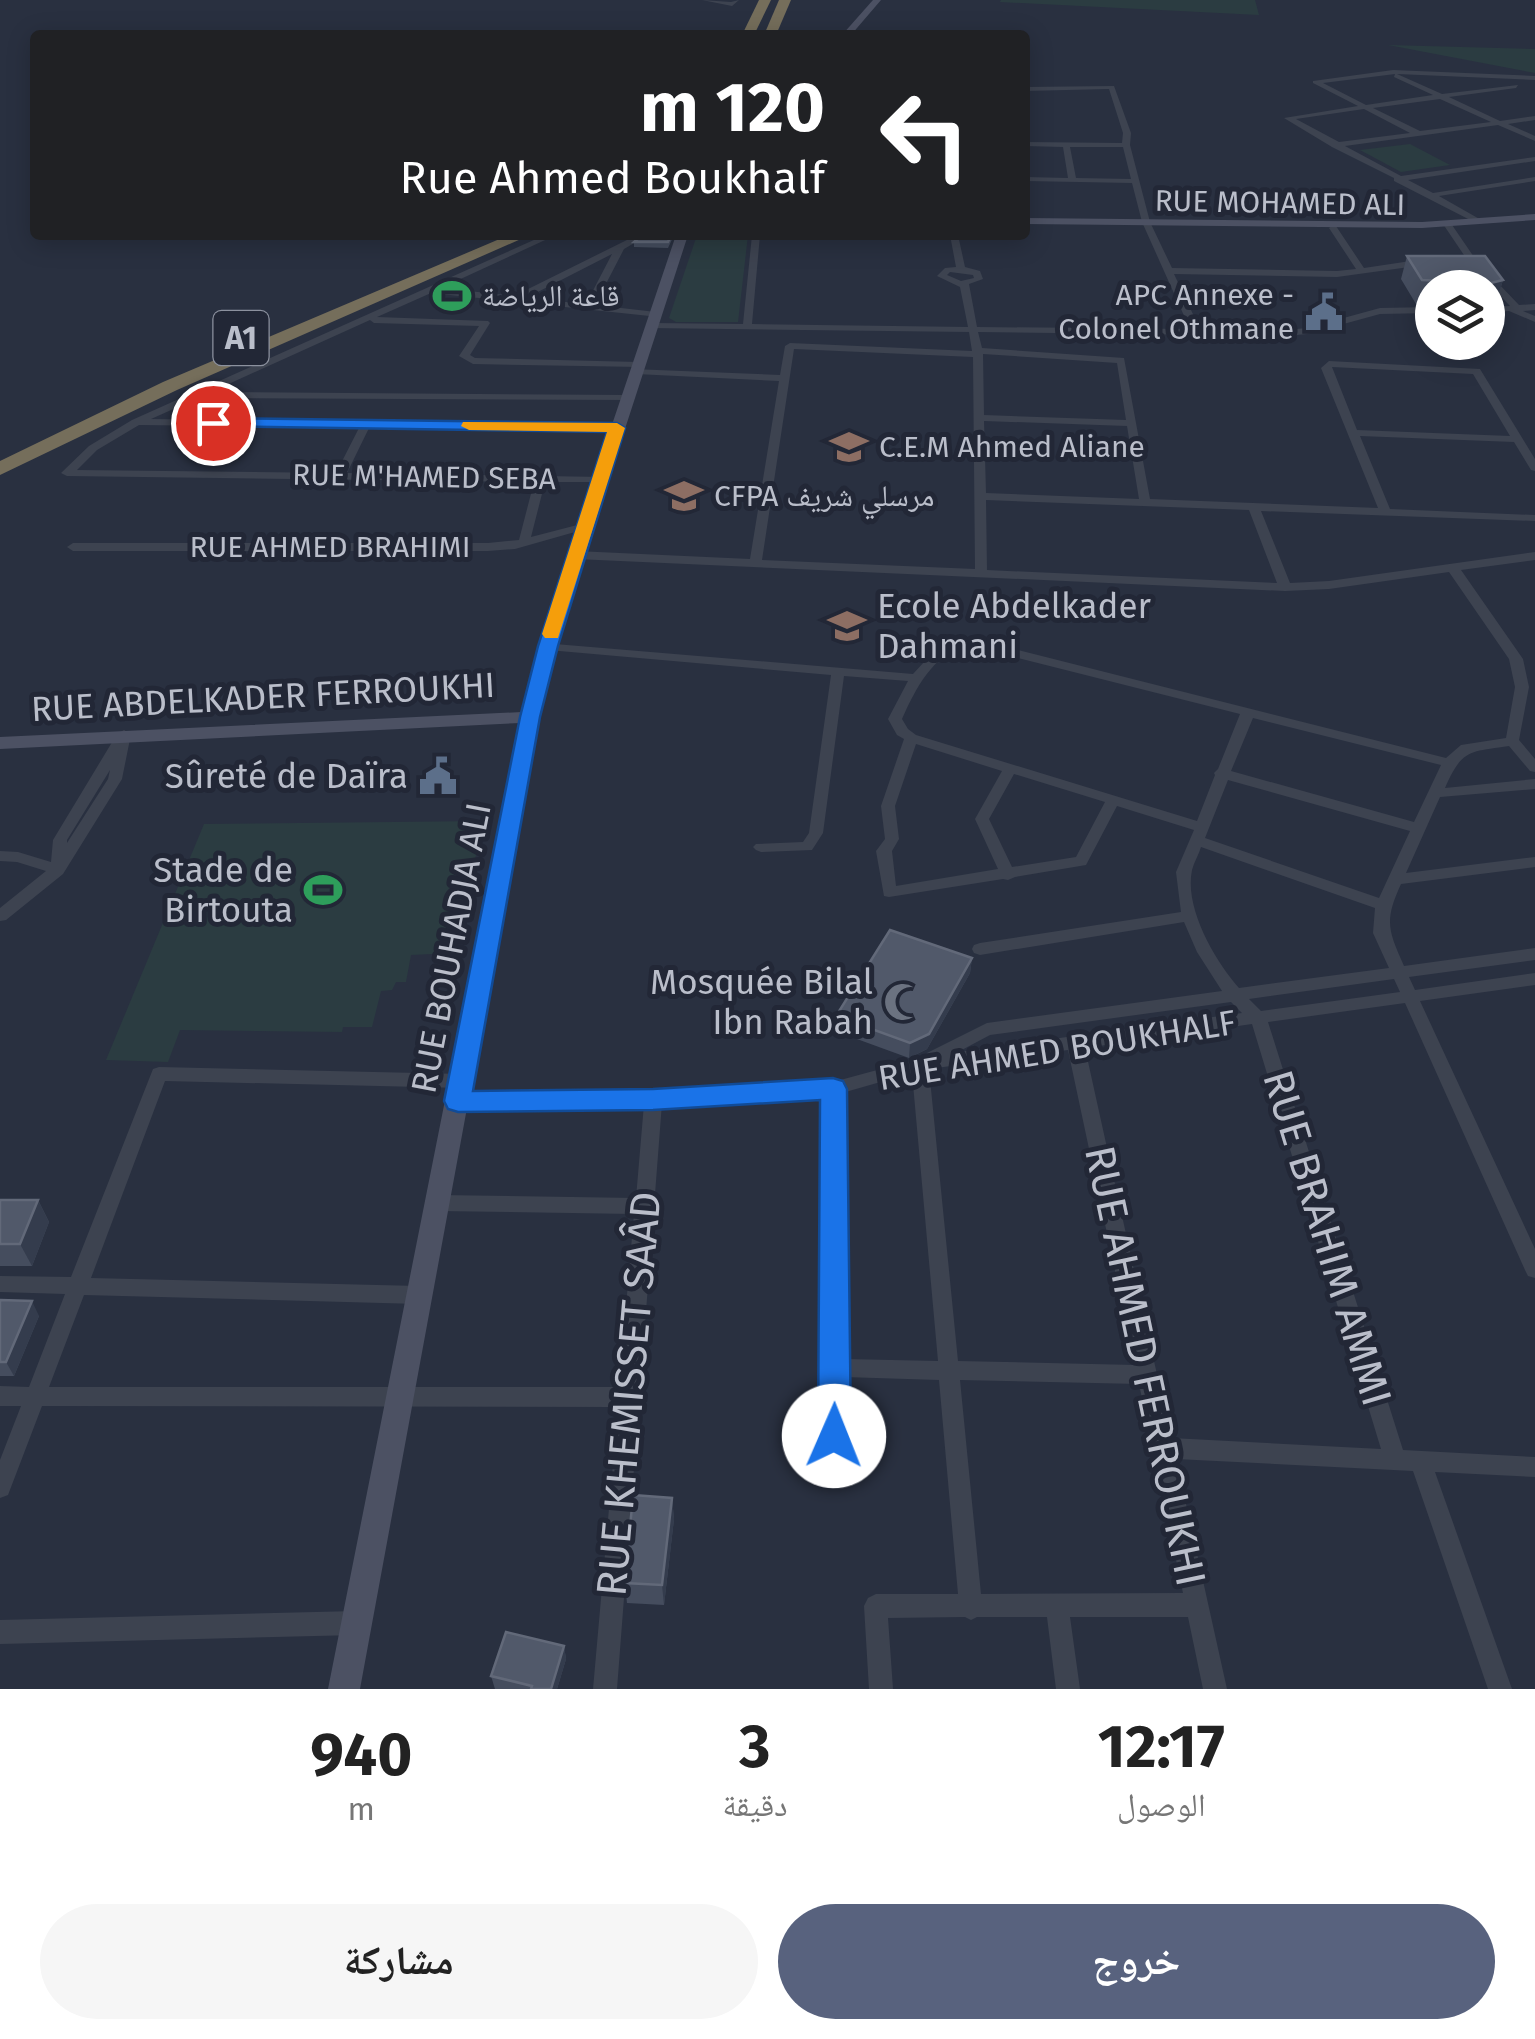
<!DOCTYPE html>
<html lang="ar">
<head>
<meta charset="utf-8">
<style>
  body { margin:0; font-family:"Fira Sans","Noto Naskh Arabic",sans-serif; background:#f6f6f6; color:#222; direction:rtl; height:100vh; display:flex; flex-direction:column; font-size:38px; white-space:nowrap }
  * { box-sizing:border-box; margin:0 }
  p { font-size:32px; color:#767676 }
  .icon { flex:none; width:55px; height:55px; fill:none; stroke:currentColor; stroke-width:2; stroke-linecap:round; stroke-linejoin:round }
  .map { position:relative; height:1689px; overflow:hidden; direction:ltr }
  .drawer { display:flex; flex-direction:column; background:#fff; flex:1 }
  .drawer>* { flex:none }
  .top-card { position:absolute; left:30px; top:30px; width:1000px; height:210px; border-radius:10px; box-shadow:0 5px 25px #0003; direction:rtl; background:#202124; color:#fff; overflow:hidden }
  .buttons { position:absolute; left:1415px; top:270px; display:grid; gap:20px }
  .buttons a { display:grid; place-items:center; width:90px; height:90px; border-radius:50%; background:#fff; box-shadow:0 5px 25px #0003; font-size:50px }
  .pin { position:absolute; display:grid; place-items:center; width:85px; height:85px; color:#fff; margin:-42px; border:5px solid #fff; border-radius:50%; box-shadow:0 2px 10px #0007 }
  .me { position:absolute; width:110px; margin:-55px; rotate:1deg; stroke-linejoin:round; filter:drop-shadow(0 0 8px #0008) }
  .turn { display:flex; align-items:center; gap:35px; height:210px; padding:0 40px; font-size:45px }
  .turn .icon { width:130px; height:130px; stroke-width:2.5 }
  .turn b { display:block; font-size:70px; line-height:85px }
  .eta { display:flex; justify-content:space-evenly; align-items:center; height:170px; text-align:center }
  .eta b { font-size:60px; font-weight:700; line-height:70px }
  .button { display:flex; gap:20px; margin-top:auto; padding:20px 40px }
  .button a { flex:1; height:115px; border-radius:60px; background:#58627e; color:#fff; font-size:40px; font-weight:700; line-height:115px; text-align:center }
  .button a+a { background:#f6f6f6; color:#222 }
  .map>svg:first-child { display:block }
</style>
</head>
<body>
<div class="map">
<svg width="1535" height="1689" viewBox="0 0 1535 1689">
  <rect width="100%" height="100%" fill="#293040"/>
  <g fill="#2b3c41">
    <path d="M1001,0H1255L1259,15L1000,2Z"/>
    <path d="M1388,45L1535,49V73Z"/>
    <path d="M1410,144L1450,165L1401,172L1360,150Z"/>
    <path d="M697,235H748L738,322H676L669,318Z"/>
    <path d="M484,821L453,953L411,955L406,982H396L392,990L381,991L372,1027H343L342,1032L180,1030L168,1062L106,1060L204,824Z"/>
  </g>
  <g fill="none" stroke-linecap="round" stroke-linejoin="round">
    <g fill="#3d4350" fill-rule="evenodd">
      <path d="M702,0L731,2L739,0L732,6Z"/>
      <path d="M1393,70L1535,76V80L1397,74L1442,94L1518,85L1516,88L1449,97L1500,121L1535,116V120L1508,124L1535,136V141L1498,125L1345,146L1401,176L1535,157V161L1408,180L1433,193L1535,177V181L1439,196L1483,221L1476,223L1394,181V178L1332,147L1284,118L1358,106L1313,83V81ZM1395,74L1394,77L1433,95L1366,105L1323,83ZM1440,99L1491,122L1420,131L1373,108ZM1364,109L1410,133L1339,142L1296,119Z"/>
      <path d="M1114,86L1131,133L1130,145L1150,222L1172,268L1337,271L1356,269L1329,228L1333,225L1336,226L1364,268L1424,259L1428,262L1424,265L1337,277L1174,274L1200,329L1286,330L1307,328L1380,308L1432,307V313L1380,314L1307,334L1286,336L978,332L982,348L1124,358L1150,499L1378,508L1321,368L1329,361L1480,369L1535,459V471L1531,470L1514,442L1360,436L1390,509L1535,515V521L1261,511L1290,583L1329,581L1535,552V560L1461,570L1523,659L1529,687L1519,740L1535,759V772L1530,771L1509,746C1469,752 1462,749 1445,788L1535,779V789L1440,797L1406,873L1535,857V867L1401,884C1384,921 1388,930 1404,966L1535,948V960L1409,977L1415,990L1535,973V985L1420,1001L1535,1249V1278L1528,1276L1525,1270L1405,1003L1268,1022L1403,1450L1535,1457V1477L1435,1472L1512,1689H1488L1413,1471L1176,1459L1227,1689H1203L1188,1617H1070L1080,1689H1056L1047,1617H977L971,1620L965,1617L888,1618L893,1689H869L864,1606L868,1598L876,1594H958L939,1380L844,1377L845,1435L842,1442L834,1445L826,1442L823,1435L824,1097L783,1101L662,1103L617,1689H593L618,1407L42,1406L8,1495L0,1498V1460L21,1406H0V1386L29,1387L65,1294L0,1292V1276L71,1277L153,1069L159,1067L462,1074L468,1076L471,1081L468,1086L462,1088L165,1081L91,1278L419,1286L426,1289L429,1295L426,1301L419,1304L84,1295L49,1387H619L634,1214L438,1211L431,1208L429,1203L431,1198L438,1195L636,1198L644,1104L458,1108L452,1106L449,1101L452,1096L783,1087L833,1082L925,1057L927,1053L987,1023L1222,991L1197,952L1184,922L980,955L974,953L972,949L974,945L980,943L1181,912L1176,872L1194,830L1117,806L1086,865L1015,877L1008,880L1003,879L889,897L884,896L876,851L885,839L881,806L904,739L897,735L888,719L908,681L844,676L823,833L812,850L761,852L756,850L753,847L756,844L803,842L809,833L831,675L548,650L543,649L542,646L543,643L913,674L936,649L966,637L1446,758L1461,745L1506,738L1515,687L1509,659L1449,572L1329,589L1285,591L576,559L570,555L576,551L750,559L779,381L636,374L632,373V369L780,375L785,346L790,343L972,351L969,332L649,328V324L652,323L743,324L752,235H760L752,324L968,327L960,287L937,276L945,268L956,267L950,235H958L965,267L980,271L983,279L969,284L977,327L1190,329L1142,222L1132,183L1025,181V177L1068,178L1063,147L1025,146V142L1122,143L1123,133L1109,89L1025,91V87ZM1070,147H1123L1131,179L1076,178ZM950,272L973,275L974,278L961,281L947,275ZM794,349L973,357L975,569L762,560ZM983,354L1117,363L1126,420L984,415ZM1332,367L1473,374L1510,436L1357,430ZM984,421L1127,426L1139,499L986,493ZM986,500L1249,510L1277,583L987,570ZM966,645L1240,714L1218,769L1214,773L1215,775L1197,821L916,735L908,729L902,719C916,688 932,656 966,645ZM1253,718L1441,765L1414,822L1231,771ZM916,744L1002,771L975,819L998,869L896,886L892,851L899,839L895,806ZM1014,774L1105,802L1076,857L1012,867L989,819ZM1228,780L1410,831L1379,898L1205,838ZM1201,847L1375,908L1373,933L1389,968L1239,988C1215,961 1184,908 1192,870C1194,862 1199,854 1201,847ZM1394,979L1400,992L1261,1011L1249,999ZM1231,1002L1242,1013L958,1052L990,1035ZM1252,1024L1381,1449L1171,1438L1085,1048ZM1068,1050L1135,1365L958,1361L929,1069ZM912,1073L938,1361L844,1359L842,1093ZM960,1380L1139,1384L1183,1593L981,1594Z"/>
      <path d="M1444,222H1450L1476,260L1519,305L1535,304V310L1523,311L1535,316V322L1509,311L1488,313V307L1510,306L1470,264L1443,224Z"/>
      <path d="M545,235H556L441,288L514,296L637,235H648L624,249L595,305L656,312L661,315L659,317L431,293L377,317L488,321L490,323L470,355L475,358L638,362L641,363V367L473,364L459,356L479,326L374,323L370,320L211,392L627,395L632,398L631,400L198,398L151,419L621,426L622,428L617,431L369,428L347,473L605,477L607,479L601,482H545L531,537L585,523L589,524V528L515,549L488,551H73L67,547L73,543H488L519,540L534,482L67,476L61,473L89,446L132,420ZM612,254L586,304L526,298ZM139,425H141L359,428L336,473L77,470L97,450Z"/>
      <path d="M124,730L131,734L122,779L63,874L6,920L0,921V908L46,871L17,862L0,861V851L18,852L51,862L53,840L117,734ZM110,770L108,779L67,843V840Z"/>
      <path d="M356,1611L364,1615L368,1623L364,1631L356,1635L0,1644V1620Z"/>
    </g>
    <g fill="#4c5163" fill-rule="evenodd">
      <path d="M873,0H881L851,35H842Z"/>
      <path d="M1535,214V220L1422,228L1025,224V218L1422,222Z"/>
      <path d="M676,235H688L584,555L539,717L360,1689H328L520,723L0,749V737L522,712L568,555Z"/>
    </g>
    <g fill="#756e5b" fill-rule="evenodd">
      <path d="M759,0H771L754,35H742Z"/>
      <path d="M779,0H791L776,35H764Z"/>
      <path d="M509,235H530L177,390L0,475V461L163,382Z"/>
    </g>
  </g>
  <g fill="#454d5e">
    <path d="M642,235H674L668,248L634,247V242Z"/>
    <path d="M1407,256L1503,280L1496,303L1488,306V288H1432V304H1416L1401,279Z"/>
    <path d="M972,958L970,973L927,1049L909,1058L835,1031L836,1016Z"/>
    <path d="M0,1200H38L49,1222L32,1266H0Z"/>
    <path d="M0,1300L39,1316L14,1376H0Z"/>
    <path d="M672,1498L674,1519L664,1605L627,1603L625,1583Z"/>
    <path d="M564,1646L566,1659L557,1689H495L491,1676Z"/>
  </g>
  <g fill="#343c4d">
    <path d="M1503,280L1496,303L1488,306V296L1491,283Z"/>
    <path d="M972,958L970,973L927,1049L909,1058L910,1043Z"/>
    <path d="M38,1200L49,1222L32,1266L20,1244Z"/>
    <path d="M32,1301L39,1316L14,1376L6,1362Z"/>
    <path d="M672,1498L674,1519L664,1605L662,1585Z"/>
    <path d="M564,1646L566,1659L557,1689H551Z"/>
  </g>
  <g fill="#51596a" stroke="#626979" stroke-width="2.5">
    <path d="M642,235H671L668,242H634Z"/>
    <path d="M1407,256H1485L1503,280L1491,283L1422,280Z"/>
    <path d="M890,930L972,958L929,1034L910,1043L836,1016Z"/>
    <path d="M0,1200H38L20,1244H0Z"/>
    <path d="M0,1300L32,1301L6,1362H0Z"/>
    <path d="M633,1495L672,1498L662,1585L625,1583Z"/>
    <path d="M506,1632L564,1646L551,1689H531L532,1686L491,1676Z"/>
  </g>
  <path fill="#1a73e8" stroke="#114b97" stroke-width="2.5" d="M213,418L617,423L625,428L558,646L540,717L473,1091L653,1089L833,1078L843,1081L847,1089L851,1436L846,1446L834,1451L823,1446L818,1436L820,1100L653,1110L458,1112L448,1109L444,1101L520,717L538,646L607,432L207,426V420Z"/>
  <path fill="#f59e0b" d="M463,422L617,423L625,428L558,638H545L542,634L607,432L469,430L461,426Z"/>
  <defs>
    <g id="stadium-bare" transform="scale(3)"><path d="M0-5a6.5 5 0 1 0 0 10a6.5 5 0 1 0 0-10ZM-3.5-1.8h7v3.6h-7Z" fill="#2e9e5b" stroke="#222736" stroke-width="2.5" paint-order="stroke"/></g>
    <g id="civic-bare" transform="scale(3)"><path d="M-.6-6.5H3V-4.5H.6V-3L4-1V1h2V6H-6V1h2V-1L-.6-3ZM-1.2 2.5V6h2.4V2.5Z" fill="#5c6f8a" stroke="#222736" stroke-width="2.5" paint-order="stroke"/></g>
    <g id="school-bare" transform="scale(3)"><path d="M0-5L7-2L0 1L-7-2ZM-4 1L0 2.5L4 1V4Q0 6-4 4Z" fill="#8d6e63" stroke="#222736" stroke-width="2.5" paint-order="stroke"/></g>
    <g id="university-bare" transform="scale(3)"><path d="M0-5L7-2L0 1L-7-2ZM-4 1L0 2.5L4 1V4Q0 6-4 4Z" fill="#8d6e63" stroke="#222736" stroke-width="2.5" paint-order="stroke"/></g>
    <g id="mosque-bare" transform="scale(3)"><path d="M3.5-4.9A6 6 0 1 0 3.5 4.9A5 5 0 1 1 3.5-4.9Z" fill="#6b7280" stroke="#222736" stroke-width="2.5" paint-order="stroke"/></g>
  </defs>
  <g fill-rule="evenodd">
    <use href="#stadium-bare" x="452" y="296"/>
    <use href="#civic-bare" x="1324" y="312"/>
    <use href="#school-bare" x="849" y="447"/>
    <use href="#university-bare" x="684" y="496"/>
    <use href="#school-bare" x="847" y="626"/>
    <use href="#civic-bare" x="438" y="776"/>
    <use href="#stadium-bare" x="323" y="890"/>
    <use href="#mosque-bare" x="903" y="1002"/>
  </g>
  <g text-anchor="middle" dominant-baseline="central" stroke-width="10" stroke-linejoin="round" paint-order="stroke">
    <g font-size="30" fill="#babeca" stroke="#222736">
      <text transform="translate(1280 203) rotate(1)">RUE MOHAMED ALI</text>
      <text transform="translate(424 477) rotate(1)">RUE M'HAMED SEBA</text>
      <text x="330" y="547">RUE AHMED BRAHIMI</text>
    </g>
    <g font-size="30" fill="#babeca" stroke="#222736" text-anchor="start">
      <text x="1294" y="295" text-anchor="end">APC Annexe -<tspan x="1294" dy="34">Colonel Othmane</tspan></text>
      <text x="482" y="296">قاعة الرياضة</text>
      <text x="879" y="447">C.E.M Ahmed Aliane</text>
      <text x="714" y="496">CFPA مرسلي شريف</text>
    </g>
    <rect fill="#222736" stroke="#8c919e" stroke-width="2.5" x="213.5" y="311" width="55" height="54" rx="8"/>
    <g font-size="32" font-weight="bold" fill="#babeca">
      <text x="241" y="338">A1</text>
    </g>
    <g font-size="35" fill="#babeca" stroke="#222736" text-anchor="end">
      <text x="877" y="606" text-anchor="start">Ecole Abdelkader<tspan x="877" dy="40">Dahmani</tspan></text>
      <text x="408" y="776">Sûreté de Daïra</text>
      <text x="293" y="870">Stade de<tspan x="293" dy="40">Birtouta</tspan></text>
      <text x="873" y="982">Mosquée Bilal<tspan x="873" dy="40">Ibn Rabah</tspan></text>
    </g>
    <g font-size="35" fill="#babeca" stroke="#222736">
      <text transform="translate(263 697) rotate(-3)">RUE ABDELKADER FERROUKHI</text>
      <text transform="translate(451 948) rotate(-79)">RUE BOUHADJA ALI</text>
      <text transform="translate(1057 1050) rotate(-9)">RUE AHMED BOUKHALF</text>
    </g>
    <g font-size="42" fill="#babeca" stroke="#222736">
      <text transform="translate(1327 1238) rotate(73)">RUE BRAHIM AMMI</text>
      <text transform="translate(1145 1366) rotate(78)">RUE AHMED FERROUKHI</text>
      <text transform="translate(629 1394) rotate(-85)">RUE KHEMISSET SAÂD</text>
    </g>
  </g>
</svg>
<div class="buttons">
<a><svg class="icon" aria-label="layers" viewBox="0 0 24 24"><path d="M12 4l9 5-9 5-9-5zM3 14l9 5 9-5"/></svg></a>
</div>
<div class="pin" style="left:213px;top:423px;background:#d93025"><svg class="icon" aria-label="arrive" viewBox="0 0 24 24"><path d="M6 21V4h12l-3 4 3 4H6"/></svg></div>
<svg class="me" style="left:834px;top:1436px" viewBox="-20 -20 40 40"><circle r="19" fill="#fff"/><path d="M0-13L10 11 0 6-10 11z" fill="#1a73e8"/></svg>
<div class="top-card">
<div class="turn"><svg class="icon" aria-label="left" viewBox="0 0 24 24"><path d="M17 20v-9H6M10 6l-5 5 5 5"/></svg><div><b>120 m</b>Rue Ahmed Boukhalf</div></div>
</div>
</div>
<section class="drawer">
<div class="eta">
<div><b>12:17</b><p>الوصول</p></div>
<div><b>3</b><p>دقيقة</p></div>
<div><b>940</b><p>m</p></div>
</div>
<div class="button"><a>خروج</a><a>مشاركة</a></div>
</section>
</body>
</html>
